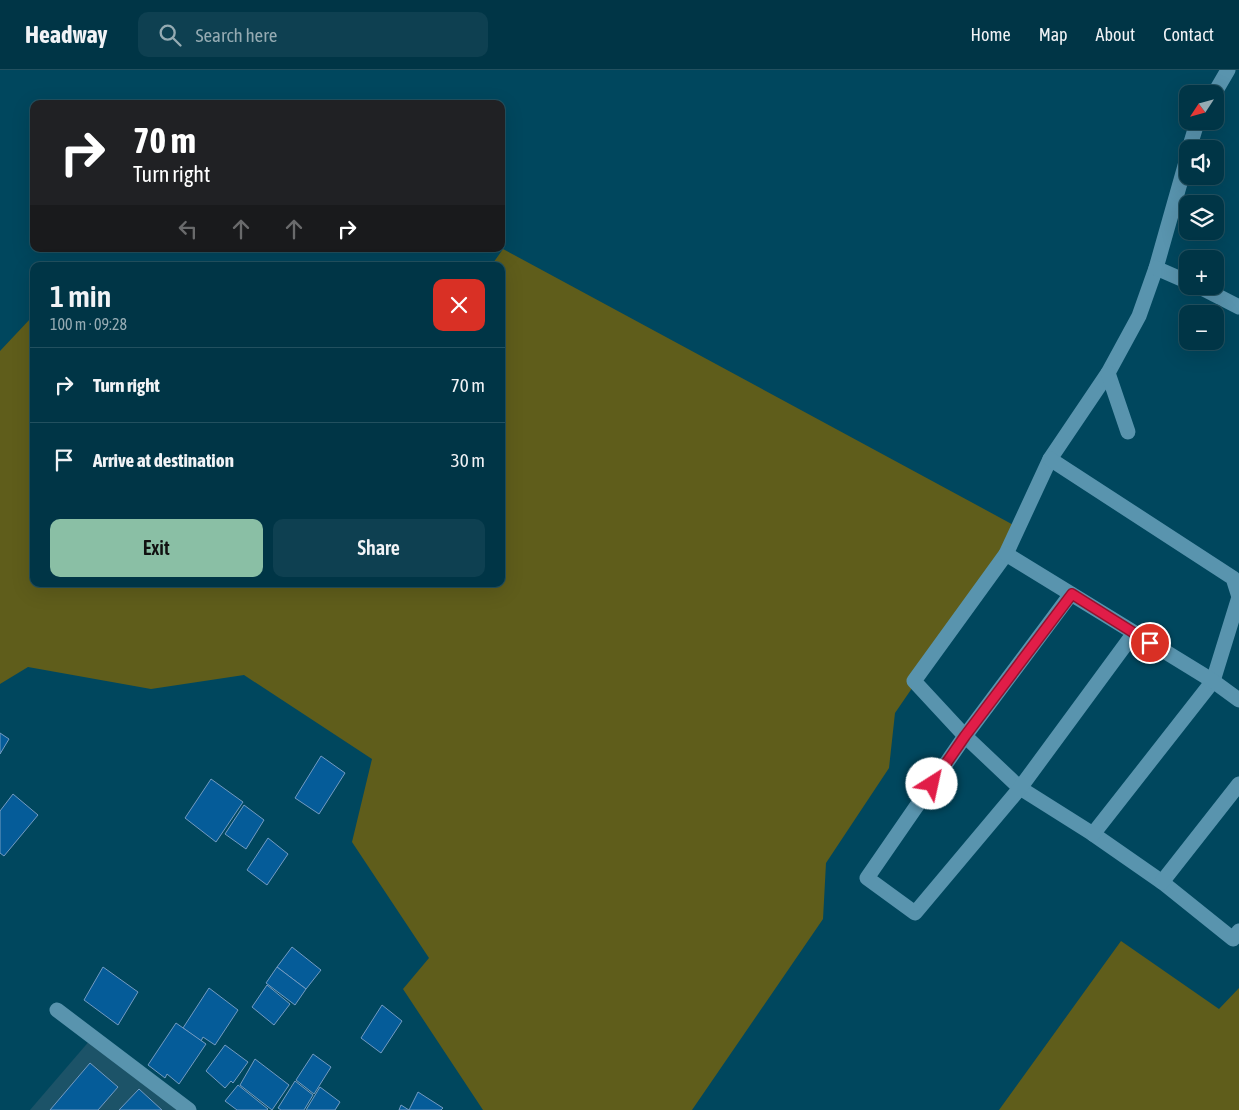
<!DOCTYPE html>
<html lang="en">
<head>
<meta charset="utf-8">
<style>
  body { margin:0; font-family:"Asap Condensed",sans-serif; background:#0e4051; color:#f1f3f6; height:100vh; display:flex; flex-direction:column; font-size:19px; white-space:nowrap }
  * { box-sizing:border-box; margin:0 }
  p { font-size:16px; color:#95abb3 }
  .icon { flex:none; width:28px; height:28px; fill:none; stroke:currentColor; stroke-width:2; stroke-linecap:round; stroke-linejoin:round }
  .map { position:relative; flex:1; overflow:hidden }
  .drawer { position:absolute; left:30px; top:192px; width:475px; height:325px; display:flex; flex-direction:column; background:#003546; border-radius:10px; box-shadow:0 5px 20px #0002,0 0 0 1px #22505f }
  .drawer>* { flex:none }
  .guide { position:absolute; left:30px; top:30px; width:475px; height:152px; border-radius:10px; box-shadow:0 5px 20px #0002,0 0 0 1px #22505f; background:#202124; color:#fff; overflow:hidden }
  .needle { width:32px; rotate:234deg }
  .controls { position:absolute; left:1179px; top:15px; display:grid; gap:10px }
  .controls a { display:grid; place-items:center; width:45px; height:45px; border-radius:10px; background:#003546; box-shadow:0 5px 20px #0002,0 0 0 1px #22505f; font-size:25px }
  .pin { position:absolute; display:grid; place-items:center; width:42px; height:42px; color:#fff; margin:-21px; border:2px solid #fff; border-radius:50%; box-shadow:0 1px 5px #0007 }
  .me { position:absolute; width:55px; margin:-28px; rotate:35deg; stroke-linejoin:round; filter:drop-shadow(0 0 4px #0008) }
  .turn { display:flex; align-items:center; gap:18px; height:105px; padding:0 20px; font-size:22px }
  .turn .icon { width:65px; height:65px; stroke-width:2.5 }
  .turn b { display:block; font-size:35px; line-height:42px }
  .lanes { display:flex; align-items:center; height:48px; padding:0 20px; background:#0003; justify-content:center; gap:25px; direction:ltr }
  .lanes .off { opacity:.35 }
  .round { display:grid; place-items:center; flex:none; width:52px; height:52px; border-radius:10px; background:#0e4051 }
  .summary { display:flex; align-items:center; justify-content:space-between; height:85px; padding:0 20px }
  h1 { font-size:30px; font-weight:600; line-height:38px }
  .cta { display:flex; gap:10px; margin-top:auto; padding:10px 20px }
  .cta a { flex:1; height:58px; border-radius:10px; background:#8abfa5; color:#111; font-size:20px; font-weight:600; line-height:58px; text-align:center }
  .cta a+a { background:#0e4051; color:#f1f3f6 }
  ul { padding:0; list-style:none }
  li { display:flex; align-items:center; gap:15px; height:75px; padding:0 20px; border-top:1px solid #22505f }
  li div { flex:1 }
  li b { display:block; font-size:19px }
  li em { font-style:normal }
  header { display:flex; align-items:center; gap:30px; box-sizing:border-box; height:70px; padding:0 25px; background:#003546; border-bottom:1px solid #22505f }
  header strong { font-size:24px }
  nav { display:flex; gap:28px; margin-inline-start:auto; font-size:18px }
  .search { width:350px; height:45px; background:#0e4051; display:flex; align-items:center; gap:12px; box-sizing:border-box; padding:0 18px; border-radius:10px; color:#95abb3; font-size:19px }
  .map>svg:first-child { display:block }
</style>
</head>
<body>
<header>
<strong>Headway</strong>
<div class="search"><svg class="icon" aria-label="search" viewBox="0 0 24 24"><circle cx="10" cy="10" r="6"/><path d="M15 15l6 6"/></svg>Search here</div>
<nav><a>Home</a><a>Map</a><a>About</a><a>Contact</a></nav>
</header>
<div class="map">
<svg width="1239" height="1040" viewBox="0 0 1239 1040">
  <rect width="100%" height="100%" fill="#00475e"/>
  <path fill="#1c5368" d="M91,969L180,1040H30Z"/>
  <g fill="#5f5d1b">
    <path d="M503,179L1021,459L895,643L889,698L826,793L823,849L692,1040H483L403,919L429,888L352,772L372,689L244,605L151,619L28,597L0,614V281L31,248L34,249V514H501V196H491Z"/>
    <path d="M1121,871L1219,939L1239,918V1040H999Z"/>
  </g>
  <g fill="#055c99" stroke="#739bc2">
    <path d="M0,663L9,669L0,684Z"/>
    <path d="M321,686L345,703L319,744L295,728Z"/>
    <path d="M211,709L243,732L216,772L185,748Z"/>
    <path d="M13,724L38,745L4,786L0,783V741Z"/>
    <path d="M244,735L264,750L246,779L225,764Z"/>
    <path d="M268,768L288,784L267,815L247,800Z"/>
    <path d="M292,877L321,900L306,919L277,897Z"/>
    <path d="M103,897L138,922L118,955L84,930Z"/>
    <path d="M277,897L306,919L295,935L266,913Z"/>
    <path d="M267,915L290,934L274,955L252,937Z"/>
    <path d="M209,918L238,940L215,975L203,967L201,971L183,958Z"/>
    <path d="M382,935L402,951L381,983L361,968Z"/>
    <path d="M176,953L206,974L179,1014L167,1004L165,1008L148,995Z"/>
    <path d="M225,975L248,992L233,1013L231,1011L225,1018L206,1001Z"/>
    <path d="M313,984L331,997L314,1024L296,1010Z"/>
    <path d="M255,989L289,1015L272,1040L240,1015Z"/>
    <path d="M90,993L118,1017L98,1040H50Z"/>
    <path d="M295,1011L313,1025L304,1040H281L278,1038Z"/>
    <path d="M238,1015L268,1039L267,1040H237L225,1031Z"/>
    <path d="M320,1017L340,1032L335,1040H306Z"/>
    <path d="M139,1019L162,1040H119Z"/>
    <path d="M418,1022L443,1038L441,1040H399L401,1035L409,1040Z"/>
  </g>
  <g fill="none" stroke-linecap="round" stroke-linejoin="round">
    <g stroke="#5994ae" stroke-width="15">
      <path d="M1214,24L1228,0"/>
      <path d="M1189,79L1196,56L1198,51"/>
      <path d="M1188,85L1156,198L1139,246L1108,303L1050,389L1006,484L914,611L965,666L1020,718L1093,764L1162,812L1233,869L1239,861"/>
      <path d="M1156,198L1188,212"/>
      <path d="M1198,216L1239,237"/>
      <path d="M1108,303L1128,362"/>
      <path d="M1050,389L1233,508L1239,527L1213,611L1093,764"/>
      <path d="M1006,484L1213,611L1239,630"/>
      <path d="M1071,524L965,666L867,808L915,843L1020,718L1134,563"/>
      <path d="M1162,812L1239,714"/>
      <path d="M57,940L189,1040"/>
    </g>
  </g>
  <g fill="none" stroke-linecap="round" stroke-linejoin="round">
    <g stroke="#92132f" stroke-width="12">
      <path id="route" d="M932,714L965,666L1072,524L1150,573"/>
    </g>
    <use href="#route" stroke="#e11d48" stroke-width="9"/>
  </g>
</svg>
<div class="controls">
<a><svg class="needle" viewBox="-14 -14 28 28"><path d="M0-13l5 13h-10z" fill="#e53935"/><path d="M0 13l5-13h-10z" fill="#95abb3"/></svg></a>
<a><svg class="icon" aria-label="sound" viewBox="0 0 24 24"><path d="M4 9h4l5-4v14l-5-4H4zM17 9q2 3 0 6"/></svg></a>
<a><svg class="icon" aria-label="layers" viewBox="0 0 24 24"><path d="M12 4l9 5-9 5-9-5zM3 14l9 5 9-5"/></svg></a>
<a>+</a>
<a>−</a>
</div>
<div class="pin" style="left:1150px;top:573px;background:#d93025"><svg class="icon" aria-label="arrive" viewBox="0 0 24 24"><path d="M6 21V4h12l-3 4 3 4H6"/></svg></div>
<svg class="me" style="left:932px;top:714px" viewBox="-20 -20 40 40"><circle r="19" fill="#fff"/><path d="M0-13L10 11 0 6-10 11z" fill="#e11d48"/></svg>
<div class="guide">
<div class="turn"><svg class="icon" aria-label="right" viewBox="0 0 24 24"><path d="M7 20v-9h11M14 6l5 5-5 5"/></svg><div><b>70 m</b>Turn right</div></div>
<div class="lanes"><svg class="icon off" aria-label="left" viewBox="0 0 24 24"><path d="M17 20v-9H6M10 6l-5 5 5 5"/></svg><svg class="icon off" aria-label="ahead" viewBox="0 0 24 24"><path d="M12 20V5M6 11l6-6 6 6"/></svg><svg class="icon off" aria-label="ahead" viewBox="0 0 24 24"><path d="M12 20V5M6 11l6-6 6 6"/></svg><svg class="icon" aria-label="right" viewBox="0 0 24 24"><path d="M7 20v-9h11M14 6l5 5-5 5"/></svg></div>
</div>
<section class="drawer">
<div class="summary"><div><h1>1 min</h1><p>100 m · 09:28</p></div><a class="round" style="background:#d93025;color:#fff"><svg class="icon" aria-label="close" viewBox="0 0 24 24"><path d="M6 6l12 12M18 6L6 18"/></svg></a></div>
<ul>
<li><svg class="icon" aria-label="right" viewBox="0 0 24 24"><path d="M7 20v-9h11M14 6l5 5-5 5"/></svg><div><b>Turn right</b></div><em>70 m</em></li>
<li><svg class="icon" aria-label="arrive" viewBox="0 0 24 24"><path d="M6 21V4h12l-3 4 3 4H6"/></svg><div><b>Arrive at destination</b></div><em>30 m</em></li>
</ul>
<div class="cta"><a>Exit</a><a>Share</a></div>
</section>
</div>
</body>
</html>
